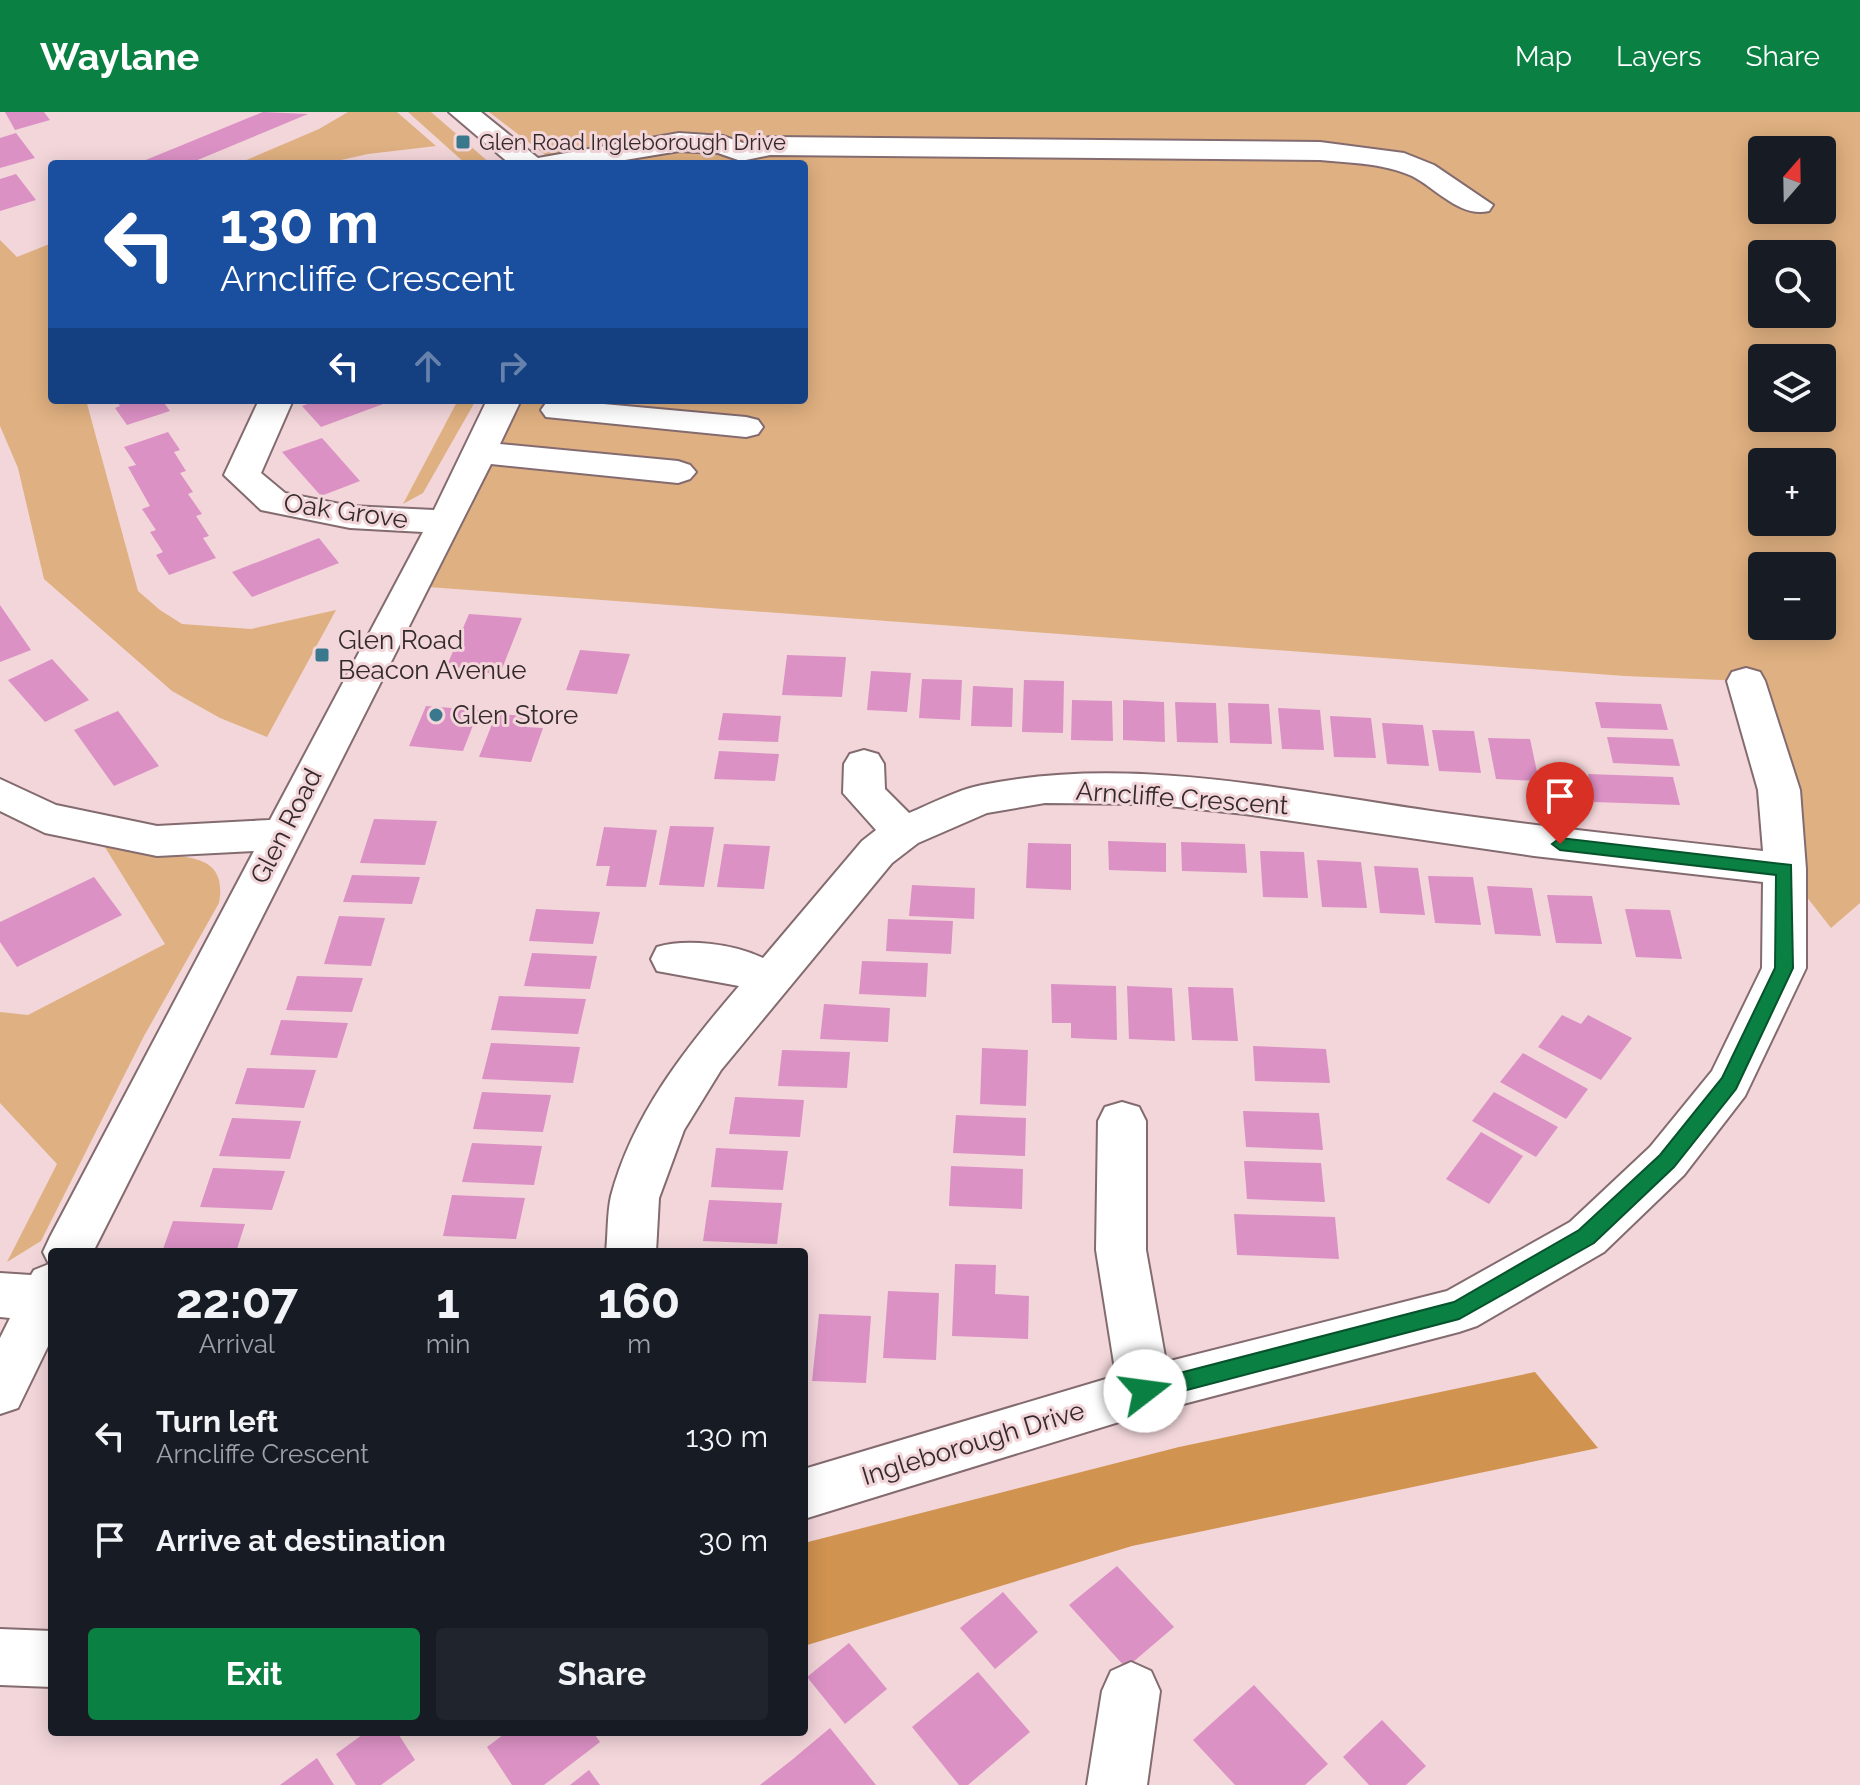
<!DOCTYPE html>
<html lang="en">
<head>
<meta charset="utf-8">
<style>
  body { margin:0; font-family:Raleway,sans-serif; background:#20242c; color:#f1f3f6; height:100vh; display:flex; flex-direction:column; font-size:30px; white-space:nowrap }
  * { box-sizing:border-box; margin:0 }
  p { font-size:26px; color:#9ea1a6 }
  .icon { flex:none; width:44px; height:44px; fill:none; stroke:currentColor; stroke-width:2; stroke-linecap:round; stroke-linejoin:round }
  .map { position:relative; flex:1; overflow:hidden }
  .drawer { position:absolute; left:48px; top:1136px; width:760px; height:488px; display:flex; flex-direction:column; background:#171b24; border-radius:8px; box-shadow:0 4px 20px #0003 }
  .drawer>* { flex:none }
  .top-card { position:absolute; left:48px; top:48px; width:760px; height:244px; border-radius:8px; box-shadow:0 4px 20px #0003; background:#1a4fa0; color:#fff; overflow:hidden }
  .needle { width:52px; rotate:20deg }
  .tools { position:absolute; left:1748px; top:24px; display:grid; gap:16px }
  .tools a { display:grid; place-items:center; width:88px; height:88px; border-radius:8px; background:#171b24; box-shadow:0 4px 20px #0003; font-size:40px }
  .pin { position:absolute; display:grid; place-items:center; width:68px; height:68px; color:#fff; margin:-82px -34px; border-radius:50% 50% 50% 0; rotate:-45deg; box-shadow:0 0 8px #0007 }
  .pin .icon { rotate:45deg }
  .me { position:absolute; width:88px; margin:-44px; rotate:75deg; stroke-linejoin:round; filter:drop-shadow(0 0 6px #0008) }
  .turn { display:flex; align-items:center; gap:28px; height:168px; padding:0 40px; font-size:36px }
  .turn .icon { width:104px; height:104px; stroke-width:2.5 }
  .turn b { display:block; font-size:56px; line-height:68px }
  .lanes { display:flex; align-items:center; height:76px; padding:0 40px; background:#0003; justify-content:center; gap:40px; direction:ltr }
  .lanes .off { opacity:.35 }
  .eta { display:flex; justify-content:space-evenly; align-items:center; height:136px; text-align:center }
  .eta b { font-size:48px; font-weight:700; line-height:56px }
  .primary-button { display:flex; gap:16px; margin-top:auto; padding:16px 40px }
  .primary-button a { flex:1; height:92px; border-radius:8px; background:#0b8043; color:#fff; font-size:32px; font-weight:700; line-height:92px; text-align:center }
  .primary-button a+a { background:#20242c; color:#f1f3f6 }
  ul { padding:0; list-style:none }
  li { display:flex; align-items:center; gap:24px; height:104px; padding:0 40px }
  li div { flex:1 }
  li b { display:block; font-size:30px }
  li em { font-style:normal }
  header { display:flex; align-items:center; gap:48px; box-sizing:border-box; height:112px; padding:0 40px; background:#0b8043; color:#fff }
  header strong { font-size:38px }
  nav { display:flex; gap:44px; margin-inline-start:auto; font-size:28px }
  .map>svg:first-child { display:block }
</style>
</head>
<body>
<header>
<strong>Waylane</strong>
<nav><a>Map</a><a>Layers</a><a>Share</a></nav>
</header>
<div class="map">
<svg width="1860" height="1673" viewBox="0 0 1860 1673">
  <rect width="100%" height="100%" fill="#f2d6da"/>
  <g fill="#dfb081" fill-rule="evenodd">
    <path d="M348,0H397L436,34L368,42L323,52H237L319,17Z"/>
    <path d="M408,0H431L491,52H466Z"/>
    <path d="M489,0H1860V791L1831,816L1785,757L1745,569L1625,564L428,475L520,288H804V52H557ZM1762,38H1822V98H1762ZM1762,142H1822V202H1762ZM1762,246H1822V306H1762ZM1762,350H1822V410H1762ZM1762,454H1822V514H1762Z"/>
    <path d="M0,128L17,145L52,131V288H86L138,479L160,498L182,512L251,517L336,498L267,625L220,606L172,579L44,467L18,356L0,314Z"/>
    <path d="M458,288H476L423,381L403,392Z"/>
    <path d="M103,732C120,735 136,739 153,741C188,746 228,742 219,791L144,924L41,1129L7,1150L57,1052L0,991V900L28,903L165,832Z"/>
  </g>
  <path fill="#d09350" d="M1535,1260L1598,1336L1132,1434L804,1534V1431L1179,1335Z"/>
  <g fill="#dc91c5">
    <path d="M5,0H44L50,8L15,18Z"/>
    <path d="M263,0L308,2L188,52H136Z"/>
    <path d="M16,21L35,46L0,56V26Z"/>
    <path d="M16,62L36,88L0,99V67Z"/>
    <path d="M116,288H162L170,299L127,313L115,296L120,294Z"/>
    <path d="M318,288H394L321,315L302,294Z"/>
    <path d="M168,320L180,338L174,340L186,359L180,361L193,380L188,382L202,402L196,404L209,424L203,426L216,446L169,463L156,443L163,440L150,420L156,418L142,397L150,394L128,355L136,353L124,335Z"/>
    <path d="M322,326L360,369L321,384L282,340Z"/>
    <path d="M319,426L339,451L252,485L232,460Z"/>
    <path d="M0,493L31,538L0,550Z"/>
    <path d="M469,502L522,506L500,562L445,558Z"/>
    <path d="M580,538L630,542L617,582L566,578Z"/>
    <path d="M787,543L846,545L842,585L782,583Z"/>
    <path d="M52,547L89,588L45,610L8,568Z"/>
    <path d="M871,559L911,561L907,600L867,598Z"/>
    <path d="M922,567L962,568L960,608L919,606Z"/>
    <path d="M1024,568L1064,569L1063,621L1022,620Z"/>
    <path d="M973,574L1013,576L1012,615L971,614Z"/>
    <path d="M1072,588L1112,589L1113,629L1071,628Z"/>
    <path d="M1123,588L1164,590L1165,630L1123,628Z"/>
    <path d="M1175,590L1216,591L1218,631L1177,630Z"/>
    <path d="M1595,590L1661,592L1668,618L1601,616Z"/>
    <path d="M1228,591L1269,592L1272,632L1230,631Z"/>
    <path d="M426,594L479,598L463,639L409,634Z"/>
    <path d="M1278,596L1320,598L1324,638L1282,637Z"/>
    <path d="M118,599L159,654L114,674L74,618Z"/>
    <path d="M723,601L781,604L778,630L718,628Z"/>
    <path d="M496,602L530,604L526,615L543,616L531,650L479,645Z"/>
    <path d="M1330,604L1371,606L1376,646L1334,645Z"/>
    <path d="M1382,611L1423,613L1429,654L1387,652Z"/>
    <path d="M1432,618L1474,619L1481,661L1439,659Z"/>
    <path d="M1607,625L1673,627L1680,654L1613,651Z"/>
    <path d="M1488,626L1530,627L1539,669L1496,667Z"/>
    <path d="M719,639L779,642L775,669L714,667Z"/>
    <path d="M1588,662L1673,665L1680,693L1594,690Z"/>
    <path d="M374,707L437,709L425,753L360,751Z"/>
    <path d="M670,714L714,715L704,775L659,773Z"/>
    <path d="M604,715L657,718L646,775L606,774L610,754H596Z"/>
    <path d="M1108,729L1166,731V760L1109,758Z"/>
    <path d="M1181,730L1245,732L1247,761L1182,759Z"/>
    <path d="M1028,731L1071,732V778L1026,776Z"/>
    <path d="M724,732L770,734L764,777L717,775Z"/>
    <path d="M1260,739L1304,740L1308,786L1263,785Z"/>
    <path d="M1317,748L1361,750L1367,796L1322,795Z"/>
    <path d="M1374,754L1418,756L1425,803L1380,801Z"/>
    <path d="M352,763L420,765L412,792L343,790Z"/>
    <path d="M1428,764L1473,765L1481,813L1435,811Z"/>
    <path d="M94,765L122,803L17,855L0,830V810Z"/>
    <path d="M912,773L975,776L974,807L909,804Z"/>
    <path d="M1487,774L1532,776L1541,824L1495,822Z"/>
    <path d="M1547,783L1592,784L1602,832L1556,831Z"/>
    <path d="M536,797L600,800L593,832L529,829Z"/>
    <path d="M1625,797L1670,798L1682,847L1636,845Z"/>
    <path d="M339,804L385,806L371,854L324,852Z"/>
    <path d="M888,807L953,809L951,842L886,839Z"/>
    <path d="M532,841L597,844L590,877L524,874Z"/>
    <path d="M862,849L928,851L926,885L859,882Z"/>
    <path d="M297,864L363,866L352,900L286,898Z"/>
    <path d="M1051,872L1116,874L1117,928L1071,926V911H1052Z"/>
    <path d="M1127,874L1172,876L1175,929L1129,927Z"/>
    <path d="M1188,875L1233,876L1238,929L1192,928Z"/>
    <path d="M499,884L586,887L578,922L491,918Z"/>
    <path d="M824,892L890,896L888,930L820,927Z"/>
    <path d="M1562,903L1581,912L1588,903L1632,926L1601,968L1538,935Z"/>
    <path d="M281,908L348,911L337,946L270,943Z"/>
    <path d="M491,931L580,935L573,971L482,967Z"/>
    <path d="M1253,934L1326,937L1330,971L1255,969Z"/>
    <path d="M982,936L1028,938L1026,994L980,992Z"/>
    <path d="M782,938L850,940L847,976L778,974Z"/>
    <path d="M1523,941L1588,977L1566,1007L1500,970Z"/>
    <path d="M247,956L316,958L304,996L235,992Z"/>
    <path d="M482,980L551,983L543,1020L473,1017Z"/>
    <path d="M1494,980L1558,1015L1536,1045L1472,1009Z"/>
    <path d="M735,985L804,988L800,1025L729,1022Z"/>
    <path d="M1243,999L1319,1001L1323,1038L1246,1035Z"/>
    <path d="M956,1003L1026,1006L1025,1044L953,1041Z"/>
    <path d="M232,1006L301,1009L290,1047L219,1044Z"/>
    <path d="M1481,1020L1523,1044L1489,1092L1446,1067Z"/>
    <path d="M472,1031L542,1034L534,1073L462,1070Z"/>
    <path d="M716,1036L788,1039L783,1078L711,1075Z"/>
    <path d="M1244,1049L1321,1051L1325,1090L1247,1087Z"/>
    <path d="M951,1054L1023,1057L1022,1097L949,1094Z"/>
    <path d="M213,1056L285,1059L272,1098L200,1095Z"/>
    <path d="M452,1083L525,1086L516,1127L443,1124Z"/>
    <path d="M709,1088L782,1091L777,1132L703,1129Z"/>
    <path d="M1234,1102L1335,1105L1339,1147L1237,1143Z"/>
    <path d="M173,1109L245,1112L236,1140H162Z"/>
    <path d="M955,1152L996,1153L995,1182L1029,1184L1028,1227L952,1224Z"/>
    <path d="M888,1179L939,1181L936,1248L883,1246Z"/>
    <path d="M819,1202L871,1204L866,1271L812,1269Z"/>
    <path d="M1117,1454L1174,1515L1126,1556L1069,1493Z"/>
    <path d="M1003,1480L1038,1520L995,1557L960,1516Z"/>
    <path d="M849,1531L887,1577L845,1612L807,1565Z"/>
    <path d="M978,1560L1030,1620L968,1673H959L912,1615Z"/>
    <path d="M1254,1573L1328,1652L1305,1673H1235L1193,1628Z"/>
    <path d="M1382,1608L1426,1654L1406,1673H1369L1343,1645Z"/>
    <path d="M830,1616L876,1673H760L793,1647Z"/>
    <path d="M366,1620H397L415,1648L381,1673H356L336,1642Z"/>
    <path d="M507,1620H593L600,1630L544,1673H512L487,1635Z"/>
    <path d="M317,1646L334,1673H280Z"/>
    <path d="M589,1658L600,1673H570Z"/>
  </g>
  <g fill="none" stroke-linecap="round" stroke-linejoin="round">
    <g stroke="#836b6f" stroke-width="4">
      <g id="minor">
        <path d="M449,0H481L538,46L679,21L723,24L743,31L770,25L1320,30L1404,41L1434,53L1493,93L1489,99C1460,106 1436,76 1412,64C1383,51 1351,51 1320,48L770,43L741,49L718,41L679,39L601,52H510Z"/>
        <path d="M259,288H293L261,361L285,381L350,394L434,398L487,288H521L500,332L678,349L690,353L696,360L690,367L678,371L491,352L93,1140H52V1226L18,1296L0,1302V1226L10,1206L0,1205V1161L31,1163L34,1158L49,1152L43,1140L50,1125L254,739L157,744L45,721L0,699V667L56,693L157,714L270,708L423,420L350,416L261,398L224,363Z"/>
        <path d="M560,288L746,305L758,308L763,315L758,322L746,325L546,305L541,298L546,291Z"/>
        <path d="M1746,556L1760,560L1765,569L1800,678L1806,757V856L1745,984L1684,1063L1604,1140L1477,1214L1459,1220L1145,1302L804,1407V1357L1116,1264L1096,1138L1098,1009L1105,995L1122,990L1139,995L1146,1009V1138L1166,1250L1447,1179L1570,1110L1650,1035L1712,959L1762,856L1763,770L1534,744L1245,702L1149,692L1045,691L987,701L918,731L892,751L721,958L684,1018L659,1086L656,1140H606C608,1122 607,1102 611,1084C633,1002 685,937 739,874L657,859L651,847L657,835C686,826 735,832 763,846L862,729L876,718L843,681L844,652L850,642L864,638L878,642L884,652L885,677L909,701C933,691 957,678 982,673C1133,642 1294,680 1445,701C1550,716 1656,727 1763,739L1758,678L1727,569L1732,560Z"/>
        <path d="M0,1517L52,1519V1575L0,1573Z"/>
        <path d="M1131,1550L1151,1559L1160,1579L1147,1673H1087L1102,1579L1111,1559Z"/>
      </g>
    </g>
    <use href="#minor" fill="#fff" fill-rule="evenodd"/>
  </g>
  <path fill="#0b8043" stroke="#07532c" stroke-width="2" d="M1560,726L1791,753L1793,856L1736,977L1674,1055L1594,1131L1459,1207L1145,1289L1137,1286L1134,1279L1137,1273L1145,1270L1454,1190L1579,1118L1660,1043L1722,966L1775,856L1776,763L1560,738L1552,732Z"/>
  <g fill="#3a798d" stroke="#f2d6da" stroke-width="3">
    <rect x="455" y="22" width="16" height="16" rx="4"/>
    <rect x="314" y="535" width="16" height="16" rx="4"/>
    <circle cx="436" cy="603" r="8"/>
  </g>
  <g text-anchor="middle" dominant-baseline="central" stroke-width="6" stroke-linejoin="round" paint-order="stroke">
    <g font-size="22" fill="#342a2c" stroke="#f2d6da" text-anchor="start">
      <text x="479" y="30">Glen Road Ingleborough Drive</text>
    </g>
    <g font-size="26" fill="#342a2c" stroke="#f2d6da">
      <text transform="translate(346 399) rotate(8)">Oak Grove</text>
      <text transform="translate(1182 686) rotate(4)">Arncliffe Crescent</text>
      <text transform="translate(286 714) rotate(-63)">Glen Road</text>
      <text transform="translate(973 1331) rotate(-17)">Ingleborough Drive</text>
    </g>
    <g font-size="26" fill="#342a2c" stroke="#f2d6da" text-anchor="start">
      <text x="338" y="528">Glen Road<tspan x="338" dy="30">Beacon Avenue</tspan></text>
      <text x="452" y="603">Glen Store</text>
    </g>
  </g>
</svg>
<div class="tools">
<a><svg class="needle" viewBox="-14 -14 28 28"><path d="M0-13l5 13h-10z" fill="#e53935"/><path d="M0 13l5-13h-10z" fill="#9ea1a6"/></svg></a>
<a><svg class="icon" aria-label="search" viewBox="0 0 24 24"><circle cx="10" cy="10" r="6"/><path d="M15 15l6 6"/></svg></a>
<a><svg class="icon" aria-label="layers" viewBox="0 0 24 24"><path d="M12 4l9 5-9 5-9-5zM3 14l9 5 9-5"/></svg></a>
<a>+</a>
<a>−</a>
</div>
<div class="pin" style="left:1560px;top:732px;background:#d93025"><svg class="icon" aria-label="arrive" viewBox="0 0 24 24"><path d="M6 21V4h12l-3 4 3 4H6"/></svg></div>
<svg class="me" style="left:1145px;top:1279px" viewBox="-20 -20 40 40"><circle r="19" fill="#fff"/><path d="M0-13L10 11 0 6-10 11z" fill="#0b8043"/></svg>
<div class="top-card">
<div class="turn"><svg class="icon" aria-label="left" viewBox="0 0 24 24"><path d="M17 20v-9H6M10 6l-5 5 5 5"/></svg><div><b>130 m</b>Arncliffe Crescent</div></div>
<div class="lanes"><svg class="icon" aria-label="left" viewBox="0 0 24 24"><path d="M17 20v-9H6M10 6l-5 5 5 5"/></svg><svg class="icon off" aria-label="ahead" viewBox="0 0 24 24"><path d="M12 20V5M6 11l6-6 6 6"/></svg><svg class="icon off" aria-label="right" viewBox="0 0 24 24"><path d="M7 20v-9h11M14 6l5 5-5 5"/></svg></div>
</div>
<section class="drawer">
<div class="eta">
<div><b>22:07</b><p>Arrival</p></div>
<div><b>1</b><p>min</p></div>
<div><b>160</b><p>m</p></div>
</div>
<ul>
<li><svg class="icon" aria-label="left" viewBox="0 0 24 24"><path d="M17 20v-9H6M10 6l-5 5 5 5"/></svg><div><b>Turn left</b><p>Arncliffe Crescent</p></div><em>130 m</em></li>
<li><svg class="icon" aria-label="arrive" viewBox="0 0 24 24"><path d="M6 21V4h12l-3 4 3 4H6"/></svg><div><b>Arrive at destination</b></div><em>30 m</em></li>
</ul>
<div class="primary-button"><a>Exit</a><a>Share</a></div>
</section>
</div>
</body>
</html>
